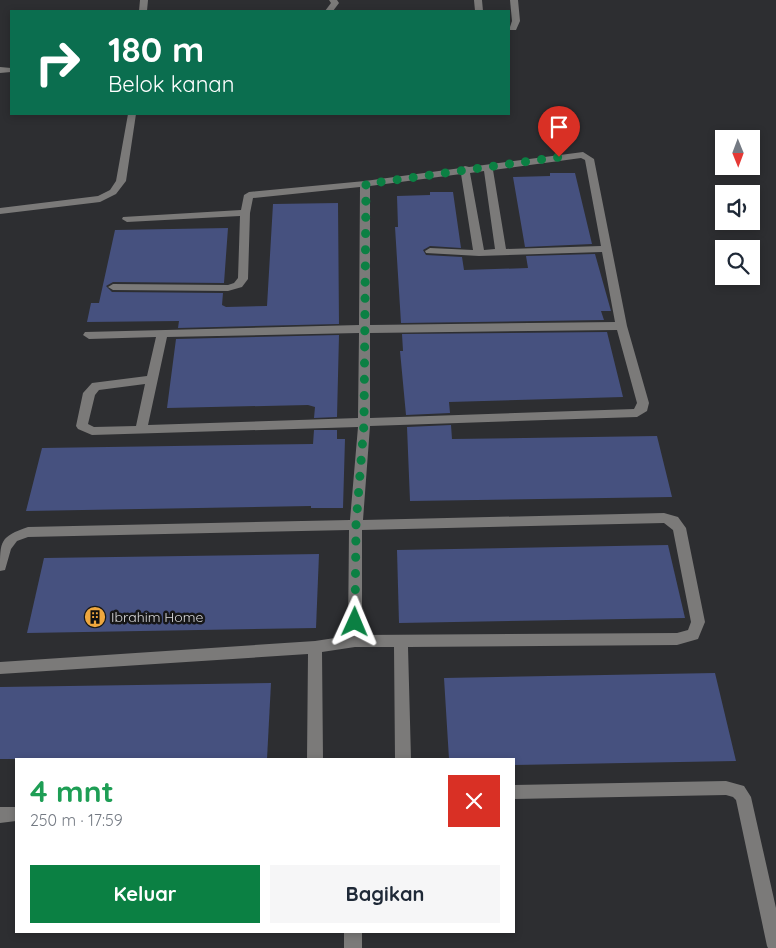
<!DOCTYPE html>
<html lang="id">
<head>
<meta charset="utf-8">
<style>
  body { margin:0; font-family:Quicksand,sans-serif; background:#f6f6f7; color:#1f2937; height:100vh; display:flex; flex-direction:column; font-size:19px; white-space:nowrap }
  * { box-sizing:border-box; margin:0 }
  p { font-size:16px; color:#747a83 }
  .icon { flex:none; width:28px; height:28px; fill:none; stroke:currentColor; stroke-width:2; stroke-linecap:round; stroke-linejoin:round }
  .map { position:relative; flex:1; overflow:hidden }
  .sheet { position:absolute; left:15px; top:758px; width:500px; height:175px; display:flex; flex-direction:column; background:#fff; border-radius:0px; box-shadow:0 2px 8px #0003 }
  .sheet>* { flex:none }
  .banner { position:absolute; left:10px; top:10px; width:500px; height:105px; border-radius:0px; box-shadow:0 2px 8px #0003; background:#0b6e4f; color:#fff; overflow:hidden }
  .needle { width:32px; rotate:179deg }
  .controls { position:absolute; left:715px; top:130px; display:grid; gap:10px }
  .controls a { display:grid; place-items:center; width:45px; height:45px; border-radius:0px; background:#fff; box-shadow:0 2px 8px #0003; font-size:25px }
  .pin { position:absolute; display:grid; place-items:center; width:42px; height:42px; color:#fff; margin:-51px -21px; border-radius:50% 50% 50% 0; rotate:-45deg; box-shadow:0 0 5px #0007 }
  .pin .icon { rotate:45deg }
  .me { position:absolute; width:55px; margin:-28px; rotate:1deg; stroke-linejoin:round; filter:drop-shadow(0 0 4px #0008) }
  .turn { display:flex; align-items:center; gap:18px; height:105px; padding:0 15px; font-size:22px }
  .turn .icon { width:65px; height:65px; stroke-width:2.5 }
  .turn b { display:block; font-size:35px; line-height:42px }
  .round { display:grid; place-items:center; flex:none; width:52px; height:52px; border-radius:0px; background:#f6f6f7 }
  .headline { display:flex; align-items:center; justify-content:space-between; height:85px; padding:0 15px }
  h1 { font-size:30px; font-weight:700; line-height:38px; color:#1e9e55 }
  .cta { display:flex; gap:10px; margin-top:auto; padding:10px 15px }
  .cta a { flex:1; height:58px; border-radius:0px; background:#0b8043; color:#fff; font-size:20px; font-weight:700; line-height:58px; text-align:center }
  .cta a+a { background:#f6f6f7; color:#1f2937 }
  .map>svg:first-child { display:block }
</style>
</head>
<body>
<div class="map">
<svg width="776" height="948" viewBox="0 0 776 948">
  <rect width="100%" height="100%" fill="#2d2e31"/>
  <g fill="#46517f">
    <path d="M550,173H575L592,244L525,247L513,177L550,176Z"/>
    <path d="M430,192H453L461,248L430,246L423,250L426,255L462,257L464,270L528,268L526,256L595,254L611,311H601L604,320L401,323L395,227H398L397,196L430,195Z"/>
    <path d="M338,203L339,324L178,328L179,321L87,322L91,303H99L115,230L228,228L224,283L113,282L106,286L112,292L223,293L222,305L226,307L267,306L273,204Z"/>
    <path d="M607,332L623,397L449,402L450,413L406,415L400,351H403L402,334Z"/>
    <path d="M339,335L337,417L314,418L315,407L308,405L167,408L176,339Z"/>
    <path d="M451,425L452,439L657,436L672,497L410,501L407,427Z"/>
    <path d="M314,430H337V439H345L343,508H311V506L26,511L42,448L313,444Z"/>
    <path d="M668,545L685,618L399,623L397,550Z"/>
    <path d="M319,554L316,628L27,633L44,558Z"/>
    <path d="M715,673L736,761L514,765V759H449L444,678Z"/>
    <path d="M271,683L267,759H0V687Z"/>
  </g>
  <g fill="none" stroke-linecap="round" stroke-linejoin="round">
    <g fill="#7b7a79" fill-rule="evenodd">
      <path d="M140,0H148L147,11H139Z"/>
      <path d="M329,0H337L339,3L333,11H325L331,3Z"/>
      <path d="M474,0H482L483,11H475Z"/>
      <path d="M510,0H518L520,21L516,30H509L512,21Z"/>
      <path d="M0,67L11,68V72L0,73Z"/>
      <path d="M128,114H136L126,181L116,194L100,202L0,214V208L98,196L110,190L116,181Z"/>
      <path d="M583,152L594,159L627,326L649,403L647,411L637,417L370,426L363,520L664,513L678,517L686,528L705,622L698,639L677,645L408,647L411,759H395L394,647H355L322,652L323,759H307L308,654L0,674V662L315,641L348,636L349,530L28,537L17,541L11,549L5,570L0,571C0,540 0,537 28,527L350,520L358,427L92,435L78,429L76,426L83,393L92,383L147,376L156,337L89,339L83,335L85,332L359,325L360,187L253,198L250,213L248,279L242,287L228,291L113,290L108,287L113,284L228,285L234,283L238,278L240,216L127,222L122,219L123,217L241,210L244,195L249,192L365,181L461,168L465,166L469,167ZM581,158L585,160L601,246L506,249L493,170ZM484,171L495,249L484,250L470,173ZM461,174L473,250L430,248L425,251L426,253L479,256L602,252L615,322L370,325V186ZM617,330L637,403L634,409L370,418V333ZM359,333L358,418L148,425L167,337ZM145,384L136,426L94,427L88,424L95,395L99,390ZM664,523L673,530L691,622L688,630L677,633L362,635V530Z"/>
      <path d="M726,781L744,786L751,797L776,908V948H768L767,946L736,800L733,797L726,795L514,799V785Z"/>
      <path d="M0,807H16V821L0,823Z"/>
      <rect x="344" y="931" width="18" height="17"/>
    </g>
  </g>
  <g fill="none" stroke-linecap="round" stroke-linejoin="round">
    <path stroke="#0b8043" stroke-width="9" stroke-dasharray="0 16.2" d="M355,622L356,525L364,424L366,184L559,157"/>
  </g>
  <defs>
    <g id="building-disc" transform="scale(1.125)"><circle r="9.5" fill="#efa73e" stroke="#161617"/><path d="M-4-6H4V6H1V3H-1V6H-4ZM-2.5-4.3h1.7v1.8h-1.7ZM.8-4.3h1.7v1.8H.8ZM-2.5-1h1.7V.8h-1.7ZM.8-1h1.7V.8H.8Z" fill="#111"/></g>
  </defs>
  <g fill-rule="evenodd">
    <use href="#building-disc" x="95" y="617"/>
  </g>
  <g text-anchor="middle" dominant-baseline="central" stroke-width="5" stroke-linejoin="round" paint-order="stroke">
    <g font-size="14" fill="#d9d9db" stroke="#161617" text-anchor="start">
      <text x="111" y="617">Ibrahim Home</text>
    </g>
  </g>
</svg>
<div class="controls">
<a><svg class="needle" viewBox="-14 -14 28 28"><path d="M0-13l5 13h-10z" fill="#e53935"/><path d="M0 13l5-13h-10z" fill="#747a83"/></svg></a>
<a><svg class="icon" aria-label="sound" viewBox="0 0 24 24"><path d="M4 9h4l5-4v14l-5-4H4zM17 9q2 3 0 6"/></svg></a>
<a><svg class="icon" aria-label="search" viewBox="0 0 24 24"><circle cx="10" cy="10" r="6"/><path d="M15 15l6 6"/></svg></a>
</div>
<div class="pin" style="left:559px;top:157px;background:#d93025"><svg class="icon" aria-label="arrive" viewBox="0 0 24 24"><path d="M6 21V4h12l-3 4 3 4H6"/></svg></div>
<svg class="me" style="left:355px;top:622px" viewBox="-20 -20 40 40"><path d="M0-17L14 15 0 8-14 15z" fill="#0b8043" stroke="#fff" stroke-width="4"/></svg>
<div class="banner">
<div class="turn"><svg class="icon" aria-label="right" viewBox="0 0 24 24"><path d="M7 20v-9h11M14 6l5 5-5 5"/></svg><div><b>180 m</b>Belok kanan</div></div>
</div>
<section class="sheet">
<div class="headline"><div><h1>4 mnt</h1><p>250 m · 17:59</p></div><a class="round" style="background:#d93025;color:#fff"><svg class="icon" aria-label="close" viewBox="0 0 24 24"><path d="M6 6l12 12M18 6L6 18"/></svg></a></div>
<div class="cta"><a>Keluar</a><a>Bagikan</a></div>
</section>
</div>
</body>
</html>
